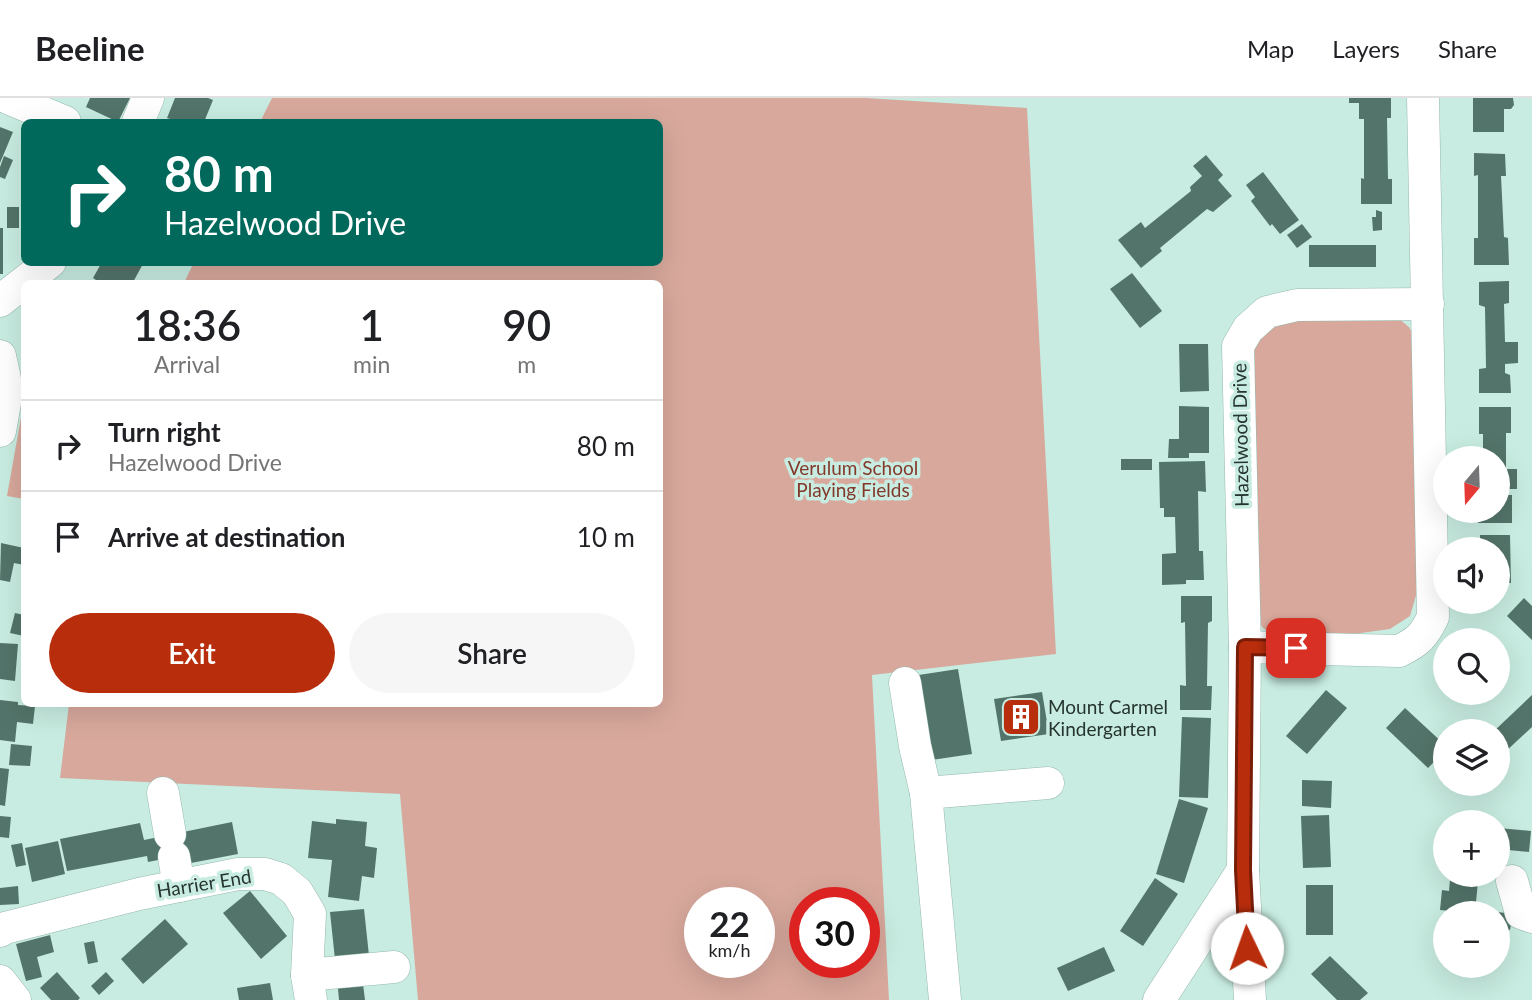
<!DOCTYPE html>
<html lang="en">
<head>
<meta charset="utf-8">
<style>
  body { margin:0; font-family:Lato,sans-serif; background:#f6f6f6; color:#202124; height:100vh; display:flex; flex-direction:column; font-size:26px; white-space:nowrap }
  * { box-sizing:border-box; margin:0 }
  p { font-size:23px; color:#757577 }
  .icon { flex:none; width:38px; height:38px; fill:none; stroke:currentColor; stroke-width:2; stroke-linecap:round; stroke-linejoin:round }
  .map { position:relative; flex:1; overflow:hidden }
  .panel { position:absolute; left:21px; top:182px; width:642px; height:427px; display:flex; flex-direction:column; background:#fff; border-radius:10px; box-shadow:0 7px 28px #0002 }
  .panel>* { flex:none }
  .top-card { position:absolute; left:21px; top:21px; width:642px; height:147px; border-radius:10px; box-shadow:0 7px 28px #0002; background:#00695c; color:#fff; overflow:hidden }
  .needle { width:46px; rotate:199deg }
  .controls { position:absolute; left:1433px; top:348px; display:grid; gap:14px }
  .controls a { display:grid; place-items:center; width:77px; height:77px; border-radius:50%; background:#fff; box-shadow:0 7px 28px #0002; font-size:35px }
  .speed { position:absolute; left:684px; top:789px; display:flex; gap:14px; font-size:35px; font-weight:700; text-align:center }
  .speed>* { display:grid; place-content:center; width:91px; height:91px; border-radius:50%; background:#fff; box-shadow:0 7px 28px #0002; line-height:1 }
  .speed small { font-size:18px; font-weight:400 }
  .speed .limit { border:10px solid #d22; background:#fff; color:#111 }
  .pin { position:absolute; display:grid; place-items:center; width:60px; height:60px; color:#fff; margin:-30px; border-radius:14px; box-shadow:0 4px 10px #0006 }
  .me { position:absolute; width:77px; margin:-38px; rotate:357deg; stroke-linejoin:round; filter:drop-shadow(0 0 5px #0008) }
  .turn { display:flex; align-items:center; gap:24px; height:147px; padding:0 28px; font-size:32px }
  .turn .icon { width:91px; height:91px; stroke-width:2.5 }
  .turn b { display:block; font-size:49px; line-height:60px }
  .eta { display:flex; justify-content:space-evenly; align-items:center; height:119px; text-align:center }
  .eta b { font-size:42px; font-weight:600; line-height:49px }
  .cta { display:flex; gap:14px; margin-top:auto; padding:14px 28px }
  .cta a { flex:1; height:80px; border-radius:42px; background:#b82d0c; color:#fff; font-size:28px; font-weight:600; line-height:80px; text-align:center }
  .cta a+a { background:#f6f6f6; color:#202124 }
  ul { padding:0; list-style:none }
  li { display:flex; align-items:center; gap:21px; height:91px; padding:0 28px; border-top:2px solid #e0e0e0 }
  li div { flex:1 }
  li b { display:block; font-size:26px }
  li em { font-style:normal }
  header { display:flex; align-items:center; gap:42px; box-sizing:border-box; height:98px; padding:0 35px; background:#fff; border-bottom:2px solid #e0e0e0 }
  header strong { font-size:33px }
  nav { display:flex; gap:38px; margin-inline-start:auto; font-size:24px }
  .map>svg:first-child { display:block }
</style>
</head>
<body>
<header>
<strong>Beeline</strong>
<nav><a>Map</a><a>Layers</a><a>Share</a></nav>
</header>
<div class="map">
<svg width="1532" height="902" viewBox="0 0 1532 902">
  <rect width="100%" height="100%" fill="#c8ece1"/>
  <g fill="#d8a89c" fill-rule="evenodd">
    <path d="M272,0H866L1027,10L1056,556L872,577L889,902H418L400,696L60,680L69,606H660V186L184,185L194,164H660V24H260ZM700,805H760V864H700ZM805,805H864V864H805Z"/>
    <path d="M1292,220H1398L1409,229L1418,245L1417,494L1410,518L1390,531L1324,540H1280L1263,530L1250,514L1251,302L1255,241L1269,227Z"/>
    <path d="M24,285V401L7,398L23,308Z"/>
  </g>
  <g fill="#53746a">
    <path d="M90,0H130L118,24L86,9Z"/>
    <path d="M175,0H208L213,2L204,24H180L167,20Z"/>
    <path d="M1349,0H1391V20H1387L1388,81H1392V106H1361V80L1364,81V21H1359V5H1349Z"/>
    <path d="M1473,0H1513L1514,7L1511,11H1504V34H1473Z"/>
    <path d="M0,29L13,34L0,65Z"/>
    <path d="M1474,55L1505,56L1506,78H1501L1504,139L1508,140L1509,167H1474V140H1478V77L1474,78Z"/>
    <path d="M1206,57L1223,77L1218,82L1232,98L1213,114L1207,111L1160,150L1162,153L1141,170L1118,142L1141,124L1145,130L1191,93L1190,89L1202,78L1193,68Z"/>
    <path d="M4,58L13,62L5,81L0,79V69Z"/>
    <path d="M1263,74L1299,122L1280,136L1272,126L1270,128L1251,103L1255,99L1246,87Z"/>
    <rect x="7" y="109" width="12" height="21"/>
    <path d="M1376,112L1382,114V132L1373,133L1372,119H1376Z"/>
    <path d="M1302,126L1312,139L1297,150L1287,137Z"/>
    <rect x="0" y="130" width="3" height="46"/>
    <rect x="1309" y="147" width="67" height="22"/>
    <path d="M102,164H144L132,186H102L93,180Z"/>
    <path d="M1132,175L1162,213L1140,230L1110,191Z"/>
    <path d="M1509,183V205L1504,206L1505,244H1518V265L1505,266V275L1510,277L1511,295H1479V271L1486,270L1485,209L1479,207V184Z"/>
    <path d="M1179,246H1208L1209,293L1180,294Z"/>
    <path d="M1179,308L1209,309V355H1189V360H1168L1169,341H1179Z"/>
    <path d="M1479,309H1511V335H1506V371H1517V391H1506V397H1512V425H1478V413H1498V360H1483V336H1479Z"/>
    <rect x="1121" y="361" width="31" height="11"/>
    <path d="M1205,363L1206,394L1198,393L1199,453H1203L1204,482H1186V486L1162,487V456L1176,455L1175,419H1164V410H1160L1159,364Z"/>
    <path d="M1480,437H1510L1511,485H1498V452H1480Z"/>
    <path d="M1,445L24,450V467L14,465L10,484L0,482Z"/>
    <path d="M1181,498H1212V523L1208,525L1207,588H1212L1211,612H1180V587L1186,588L1185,524L1181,525Z"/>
    <path d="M1524,500L1532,508V542L1507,518Z"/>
    <path d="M15,515L24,517V538L10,535Z"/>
    <path d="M0,545L18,546L15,583L0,581Z"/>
    <path d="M958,571L972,656L925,663L912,578Z"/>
    <path d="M1326,592L1347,610L1307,656L1286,638Z"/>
    <path d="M1042,594L1049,636L1001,643L994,601Z"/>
    <path d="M1532,597V629L1504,655L1506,659L1498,668V634H1493Z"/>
    <path d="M0,602L18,604V607L35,608L33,626L17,624L15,644L0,642Z"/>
    <path d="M1405,610L1446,648V652L1428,670L1386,630Z"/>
    <path d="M1182,619L1211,620L1208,700L1179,699Z"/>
    <path d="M11,646L32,648L30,668L9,667Z"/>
    <path d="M0,670L9,671L5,708L0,707Z"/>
    <path d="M1302,682L1332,683L1331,710L1302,708Z"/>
    <path d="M1179,701L1208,710L1184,785L1156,776Z"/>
    <path d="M1329,717L1331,769L1303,770L1301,718Z"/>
    <path d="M0,718L11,719L9,740L0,739Z"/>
    <path d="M336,721L367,724L365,748L377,750L374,780L362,778L359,803L328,799L332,762L308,760L312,723L336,726Z"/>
    <path d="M232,724L238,756L191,765L189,756L148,764L147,758L67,773L60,741L140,725L144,742Z"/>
    <path d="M1498,730L1531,733L1529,754L1498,751Z"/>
    <path d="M58,743L65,776L32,784L25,750Z"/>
    <path d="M22,745L26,767L16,769L11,747Z"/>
    <path d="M1155,780L1178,796L1143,848L1120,833Z"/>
    <path d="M1450,781L1478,783L1475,815L1440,812L1442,792L1449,793Z"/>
    <rect x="1306" y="787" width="27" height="50"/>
    <path d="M18,788L19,806L0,807V790Z"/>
    <path d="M250,793L287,838L261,861L223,815Z"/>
    <path d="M364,811L370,867L336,871L330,814Z"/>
    <path d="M1498,814L1513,816L1510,832L1498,830Z"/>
    <path d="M165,821L188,846L143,886L121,861Z"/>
    <path d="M50,837L54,854L37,859L42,879L26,883L16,846Z"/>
    <path d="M94,843L98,864L88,866L84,845Z"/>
    <path d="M1104,849L1115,873L1068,893L1057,870Z"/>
    <path d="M1330,858L1368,895L1360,902H1337L1311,876Z"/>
    <path d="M57,874L80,900L78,902H51L40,890Z"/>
    <path d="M106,874L114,883L99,897L91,888Z"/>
    <path d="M362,878L365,902H339L337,880Z"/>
    <path d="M270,885L273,902H239L237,890Z"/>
  </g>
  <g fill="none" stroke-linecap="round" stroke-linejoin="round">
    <g stroke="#95b8ad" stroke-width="33">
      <g id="minor">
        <path d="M8,0L65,24"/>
        <path d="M138,24L148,0"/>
        <path d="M0,203L50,164"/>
        <path d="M0,258L5,281V305L0,333"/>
        <path d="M1245,549L1399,553C1418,544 1424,538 1433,519L1423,0"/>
        <path d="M905,585L915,648L926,695"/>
        <path d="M163,695L170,736"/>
        <path d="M174,759L179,788"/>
        <path d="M1512,783L1521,815L1532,819"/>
        <path d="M0,833L5,830L139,796L238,776H265L281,781L297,794L310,816L307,877L311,902"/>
        <path d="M307,877L394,869"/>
        <path d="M0,883L15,902"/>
        <path d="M945,902L926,695L1048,685"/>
        <path d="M1159,902L1243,772"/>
        <path d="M1250,902L1243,772L1245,549L1238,248L1248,231L1267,214L1297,207L1428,206"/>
      </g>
    </g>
    <use href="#minor" stroke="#fff" stroke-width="32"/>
  </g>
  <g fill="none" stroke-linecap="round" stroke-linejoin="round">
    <g stroke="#781d08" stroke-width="18">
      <path id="route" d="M1247,850L1243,772L1245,549L1296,550"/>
    </g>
    <use href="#route" stroke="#b82d0c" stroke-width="12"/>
  </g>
  <defs>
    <g id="building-square" transform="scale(2.0125)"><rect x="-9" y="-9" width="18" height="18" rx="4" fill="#b82d0c" stroke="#c8ece1"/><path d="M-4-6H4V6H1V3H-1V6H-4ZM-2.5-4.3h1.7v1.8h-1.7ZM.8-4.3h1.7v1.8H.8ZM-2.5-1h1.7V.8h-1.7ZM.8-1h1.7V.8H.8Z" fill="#fff"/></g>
  </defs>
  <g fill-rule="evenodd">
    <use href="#building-square" x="1021" y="619"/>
  </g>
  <g text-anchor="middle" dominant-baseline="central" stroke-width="7" stroke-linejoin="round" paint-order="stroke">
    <g font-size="19" fill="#26342f" stroke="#c8ece1">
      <text transform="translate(1240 337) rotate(-91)">Hazelwood Drive</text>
      <text transform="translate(204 785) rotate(-9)">Harrier End</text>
    </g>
    <g font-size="19" fill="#83392a" stroke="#c8ece1">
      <text x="853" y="369">Verulum School<tspan x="853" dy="22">Playing Fields</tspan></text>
    </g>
    <g font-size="19" fill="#26342f" stroke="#c8ece1" text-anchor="start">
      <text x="1048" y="608">Mount Carmel<tspan x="1048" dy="22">Kindergarten</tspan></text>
    </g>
  </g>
</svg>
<div class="controls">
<a><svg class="needle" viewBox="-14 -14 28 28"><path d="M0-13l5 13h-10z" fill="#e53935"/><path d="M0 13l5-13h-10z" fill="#757577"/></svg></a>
<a><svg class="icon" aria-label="sound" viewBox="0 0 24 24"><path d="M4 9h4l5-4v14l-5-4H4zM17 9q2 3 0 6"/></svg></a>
<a><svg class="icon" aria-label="search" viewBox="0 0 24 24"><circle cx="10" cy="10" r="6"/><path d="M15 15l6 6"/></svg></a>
<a><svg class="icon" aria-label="layers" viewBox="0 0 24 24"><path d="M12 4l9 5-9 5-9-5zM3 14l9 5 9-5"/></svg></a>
<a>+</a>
<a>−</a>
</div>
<div class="speed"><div>22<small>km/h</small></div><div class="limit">30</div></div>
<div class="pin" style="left:1296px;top:550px;background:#d93025"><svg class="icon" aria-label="arrive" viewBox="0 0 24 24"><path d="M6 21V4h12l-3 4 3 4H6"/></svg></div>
<svg class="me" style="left:1247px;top:850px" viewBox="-20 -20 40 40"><circle r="19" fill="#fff"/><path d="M0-13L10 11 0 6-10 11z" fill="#b82d0c"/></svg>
<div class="top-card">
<div class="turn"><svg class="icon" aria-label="right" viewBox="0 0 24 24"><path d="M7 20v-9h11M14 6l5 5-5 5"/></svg><div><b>80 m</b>Hazelwood Drive</div></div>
</div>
<section class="panel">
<div class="eta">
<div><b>18:36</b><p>Arrival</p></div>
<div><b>1</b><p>min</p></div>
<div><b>90</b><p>m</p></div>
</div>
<ul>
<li><svg class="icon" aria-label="right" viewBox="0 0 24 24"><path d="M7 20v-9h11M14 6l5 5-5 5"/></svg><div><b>Turn right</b><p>Hazelwood Drive</p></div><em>80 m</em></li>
<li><svg class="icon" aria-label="arrive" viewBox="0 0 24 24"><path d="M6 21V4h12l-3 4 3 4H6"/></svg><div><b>Arrive at destination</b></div><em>10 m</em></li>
</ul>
<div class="cta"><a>Exit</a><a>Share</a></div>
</section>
</div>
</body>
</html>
